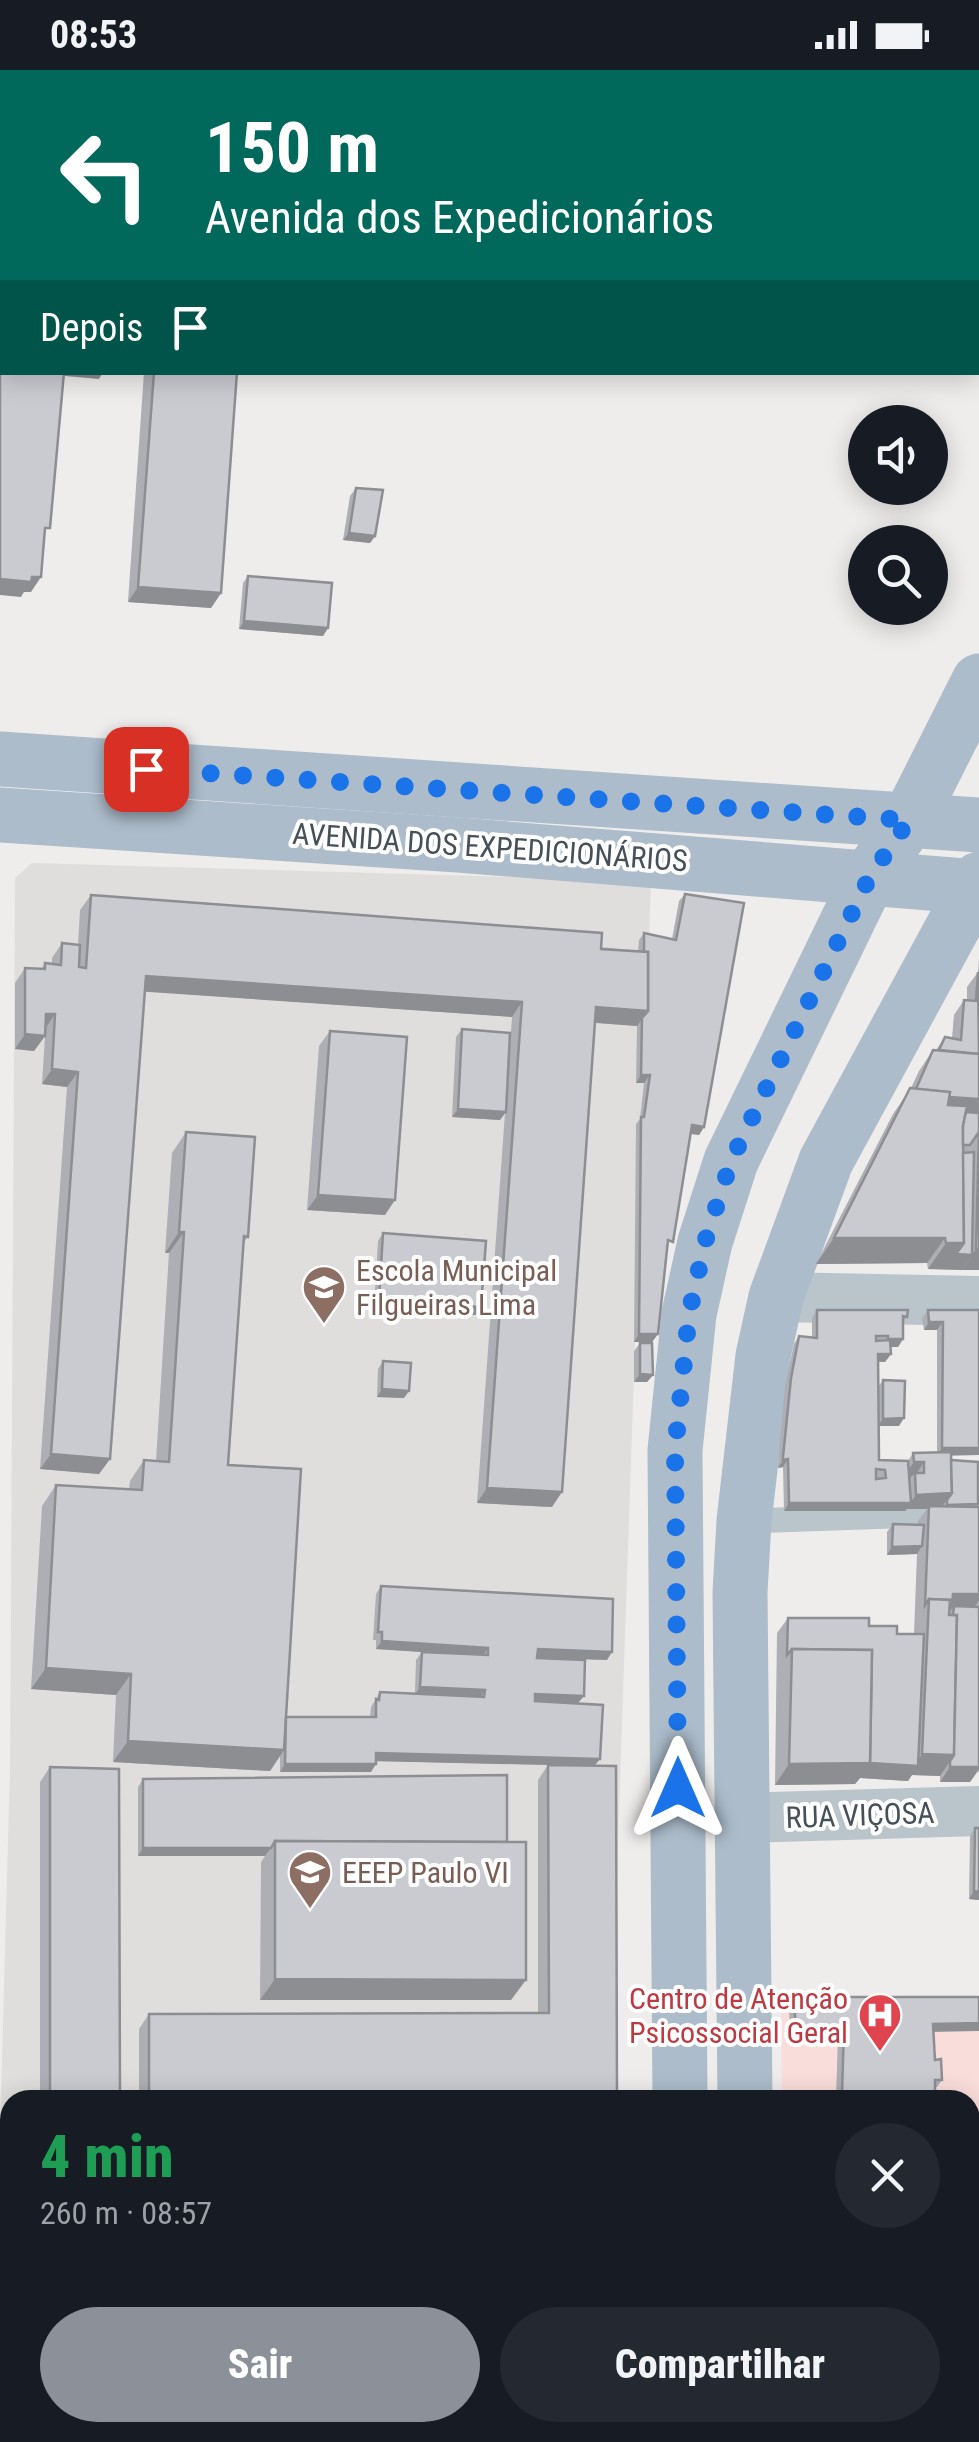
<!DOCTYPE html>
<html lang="pt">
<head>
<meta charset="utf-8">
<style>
  body { margin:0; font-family:"Roboto Condensed",sans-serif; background:#242831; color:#f1f3f6; height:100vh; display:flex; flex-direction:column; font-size:38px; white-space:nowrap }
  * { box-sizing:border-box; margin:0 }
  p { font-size:32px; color:#9ea1a6 }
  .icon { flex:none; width:55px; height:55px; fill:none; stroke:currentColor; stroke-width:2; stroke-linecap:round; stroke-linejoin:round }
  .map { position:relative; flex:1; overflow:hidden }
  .panel { position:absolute; left:0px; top:2020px; width:980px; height:352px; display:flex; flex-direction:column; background:#171b24; border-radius:30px 30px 0 0; box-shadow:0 5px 25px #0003 }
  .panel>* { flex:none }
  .hud { position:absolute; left:0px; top:0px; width:980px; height:305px; box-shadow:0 5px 25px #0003; background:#00695c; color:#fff; overflow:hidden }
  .controls { position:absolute; left:848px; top:335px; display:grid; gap:20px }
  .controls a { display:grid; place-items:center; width:100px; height:100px; border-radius:50%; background:#171b24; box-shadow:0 5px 25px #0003; font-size:50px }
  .pin { position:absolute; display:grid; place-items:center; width:85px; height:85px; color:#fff; margin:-42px; border-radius:20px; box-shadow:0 5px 15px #0006 }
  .me { position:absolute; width:110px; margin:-55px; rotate:0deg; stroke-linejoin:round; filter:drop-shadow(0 0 8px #0008) }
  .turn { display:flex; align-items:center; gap:35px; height:210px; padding:0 40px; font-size:45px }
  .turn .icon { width:130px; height:130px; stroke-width:2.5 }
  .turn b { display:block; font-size:70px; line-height:85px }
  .then { display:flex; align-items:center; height:95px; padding:0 40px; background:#0003; gap:20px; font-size:38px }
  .round { display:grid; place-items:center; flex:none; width:105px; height:105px; border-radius:52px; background:#242831 }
  .summary { display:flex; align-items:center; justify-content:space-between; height:170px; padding:0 40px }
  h1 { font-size:60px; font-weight:800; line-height:75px; color:#1e9e55 }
  .action { display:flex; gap:20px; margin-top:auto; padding:20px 40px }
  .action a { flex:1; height:115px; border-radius:60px; background:#8c9099; color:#fff; font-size:40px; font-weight:800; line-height:115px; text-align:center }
  .action a+a { background:#242831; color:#f1f3f6 }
  .status { display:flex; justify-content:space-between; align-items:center; height:70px; padding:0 50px; background:#171b24; direction:ltr }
  .status svg { height:28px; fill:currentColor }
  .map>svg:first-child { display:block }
</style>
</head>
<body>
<div class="status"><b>08:53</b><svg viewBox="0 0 49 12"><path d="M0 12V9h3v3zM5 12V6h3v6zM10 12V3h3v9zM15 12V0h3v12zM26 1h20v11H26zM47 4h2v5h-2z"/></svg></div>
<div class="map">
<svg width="979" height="2372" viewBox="0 0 979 2372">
  <rect width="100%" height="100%" fill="#efecec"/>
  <path fill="#e0dddd" d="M32,793L651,811L609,2030H10V2073L0,2061L10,1699L15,808Z"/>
  <path fill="#f9dddb" d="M781,1936L979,1937V2083H970V2030H782Z"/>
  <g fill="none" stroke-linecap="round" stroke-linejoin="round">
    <path stroke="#bac4cb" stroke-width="25" d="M744,1451L979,1443"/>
    <g stroke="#bac4cb" stroke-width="50">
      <path d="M776,1227L979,1231"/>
      <path d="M741,1748L979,1741"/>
    </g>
    <g stroke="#acbcca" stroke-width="55">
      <path d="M0,689L979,755"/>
      <path d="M0,745L458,775L979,817"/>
      <path d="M680,2030L675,1380L689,1244L705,1172L731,1091L869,807L909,750L979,611"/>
      <path d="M745,2030L740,1522L744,1451L763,1286L776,1227L826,1091L979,809"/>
      <path d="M970,2124H979"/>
      <path d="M0,2127H10"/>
      <path d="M680,2372V2362"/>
      <path d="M731,2372L732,2362"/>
    </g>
  </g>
  <g fill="#adafb4">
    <path d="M144,302H237L221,523L211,538L128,532Z"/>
    <path d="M356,418L375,466L370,473L343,470L350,426Z"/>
    <path d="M248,506L328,558L323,566L239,559L243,513Z"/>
    <path d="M685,824L704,1057L699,1065L690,1064L667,1179L658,1264L652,1272H634L636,1054L640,1049L644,1013H636L637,956L595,953L552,1437L477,1433L505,1043L500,1050L452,1047L456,967L462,959L508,1007L512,947L144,921L110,1389L99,1404L40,1399L67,1017L42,1014L45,966L34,981L15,979V913L25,898L41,899L45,893L52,894V888L62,873L78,875L80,840L91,825L638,881L639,870L644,863L672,869L679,831Z"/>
    <path d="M979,888V1200L928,1199L927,1193L816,1194L893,1044L911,1018L919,1001L933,980H936L945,967L952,968L954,945L964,930H967V917L978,902Z"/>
    <path d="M330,961L385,1145L307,1140L319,976Z"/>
    <path d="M186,1062L248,1167L243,1173L228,1395L286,1647H370L371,1637L380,1622L415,1623L416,1590L422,1582L376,1579V1570H373L376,1524L381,1516L607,1590L537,1588L578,1633L600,1689L595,1695L617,2030H139V1959L149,1944L538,1943V1710L548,1695L376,1691L371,1702H280V1686L270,1701L113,1692L116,1625L31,1619L42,1436L56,1415L129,1419L130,1411L144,1390L156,1391L169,1183H165L172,1083Z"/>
    <path d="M383,1163L476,1245L374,1238L378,1171Z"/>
    <path d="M817,1240L907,1247L903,1253V1269L898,1277H890L891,1284L885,1292H878V1317L883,1310L899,1356H879V1390L908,1391L913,1383H937V1260H924L922,1248L928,1240H979L951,1386V1390L979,1391V1703L978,1701L970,1712H940V1706L912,1705L908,1711L860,1708L855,1714L775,1715L777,1563L788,1548L869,1556L897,1564H914L917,1484L887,1485V1462L893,1454L918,1455V1451L927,1439H907L905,1441H784L783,1397L778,1398V1395L785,1316L794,1274L799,1266L812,1268V1248Z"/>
    <path d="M640,1273L653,1305L647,1312H634V1281Z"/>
    <path d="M383,1291L404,1328L377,1327L378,1299Z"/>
    <path d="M50,1697L120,2030H40V1712Z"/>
    <path d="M143,1709L507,1772L511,1930H260L261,1792L265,1786H138V1717Z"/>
    <path d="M975,1758H979V1830L969,1829L970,1766Z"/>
    <path d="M795,1927L934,1962L935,1990L942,2010L937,2017H935V2023L930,2030H836L838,1963L790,1964L789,1935Z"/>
    <rect x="552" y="2362" width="85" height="10"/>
    <path d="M798,2362H970L979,2372H798Z"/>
  </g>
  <g fill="#8d8e92">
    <path d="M56,302H103L99,309L54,305Z"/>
    <path d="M349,463L375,466L370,473L343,470Z"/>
    <path d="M41,507L31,522H24L21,527L0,525V509Z"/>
    <path d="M138,517L221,523L211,538L128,532Z"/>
    <path d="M244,551L328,558L323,566L239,559Z"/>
    <path d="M146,906L522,932L512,947L135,921Z"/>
    <path d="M596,937L648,941L637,956L586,952Z"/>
    <path d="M46,944H55L45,959Z"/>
    <path d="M25,964L45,966L34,981L15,979Z"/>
    <path d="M52,999L78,1002L67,1017L42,1014Z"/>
    <path d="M641,1005H650L644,1013H636Z"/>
    <path d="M914,1024L979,1029V1052Z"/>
    <path d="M458,1039L506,1042L500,1050L452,1047Z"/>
    <path d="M692,1055L704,1057L699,1065L686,1063Z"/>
    <path d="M318,1125L395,1130L385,1145L307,1140Z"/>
    <path d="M179,1162H184L169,1183H165Z"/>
    <path d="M834,1168H945L927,1193L816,1194Z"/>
    <path d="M946,1173H964L972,1185L962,1200L928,1199Z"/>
    <path d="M976,1179H979V1200H962Z"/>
    <path d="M379,1230L481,1237L476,1245L374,1238Z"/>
    <path d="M929,1252H943L937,1260H924Z"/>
    <path d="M639,1264H658L652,1272H634Z"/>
    <path d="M888,1269H903L898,1277H883Z"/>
    <path d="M878,1284H891L885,1292L873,1291Z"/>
    <path d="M640,1304L653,1305L647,1312H634Z"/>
    <path d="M382,1319L409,1321L404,1328L377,1327Z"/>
    <path d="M904,1348L899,1356H877L883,1349Z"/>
    <path d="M942,1378H979V1385L937,1386Z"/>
    <path d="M51,1384L110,1389L99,1404L40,1399Z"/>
    <path d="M788,1389L783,1397L778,1398L783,1390Z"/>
    <path d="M914,1392H924L915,1406V1403L911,1407H903Z"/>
    <path d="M487,1418L562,1422L552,1437L477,1433Z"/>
    <path d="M952,1423L941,1438L929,1436L927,1439H907L905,1441H784L789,1433H910L916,1425Z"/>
    <path d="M922,1476L917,1484L887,1485L892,1477Z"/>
    <path d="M953,1524H979V1530L973,1539L954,1536L942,1551Z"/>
    <path d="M382,1571L488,1578L483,1586L376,1579Z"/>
    <path d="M538,1579L612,1582L607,1590L532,1587Z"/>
    <path d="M46,1598L131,1604L116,1625L31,1619Z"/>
    <path d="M420,1617L485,1620L480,1628L415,1625Z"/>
    <path d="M535,1624L584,1626L578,1633L530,1632Z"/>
    <path d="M128,1671L284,1680L270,1701L113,1692Z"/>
    <path d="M376,1683L600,1689L594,1696L370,1691Z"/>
    <path d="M922,1684L954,1685L940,1706L912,1705L908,1711L860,1708L855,1714L775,1715L789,1694L866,1692L914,1696Z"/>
    <path d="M285,1694H376L371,1702H280Z"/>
    <path d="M950,1697H979V1699L970,1712H940Z"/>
    <path d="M143,1778H271L265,1786H138Z"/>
    <path d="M974,1821L979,1822V1830L969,1829Z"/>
    <path d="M275,1909L526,1910L511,1930H260Z"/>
    <path d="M979,1953V1961L928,1962L933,1954Z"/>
    <path d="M795,1956H844L838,1963L790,1964Z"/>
    <path d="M910,2023H935L930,2030H905Z"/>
    <path d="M149,2024H549L545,2030H145Z"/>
    <path d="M842,2024H874L869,2030H837Z"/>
    <rect x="970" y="2072" width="9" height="8"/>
    <path d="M979,2344V2352H970V2345Z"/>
  </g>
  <g fill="#c9cbd1" stroke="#8d8e92" stroke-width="2.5" fill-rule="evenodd">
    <path d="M0,0H159V2H2V111H0Z"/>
    <path d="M532,0H586L585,2H531Z"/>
    <path d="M785,0H851L856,2H783Z"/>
    <path d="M979,73V232L978,235V76Z"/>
    <path d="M2,270V302H64L50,458H45L41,507H32L31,512L0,509V304Z"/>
    <path d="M154,302H237L221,523L138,517Z"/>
    <path d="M356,418L383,420L375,466L349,463Z"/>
    <path d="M248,506L332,513L328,558L244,551Z"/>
    <path d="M685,824L744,833L704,1057L692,1055L673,1172L668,1170L658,1264H639L641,1047H644L650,1005H641L642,948L648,941V882H644V863L676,870Z"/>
    <path d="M91,825L602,863L601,879L648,882V941L596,937L562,1422L487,1418L522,932L146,906L110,1389L51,1384L78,1002L52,999L55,944H46L45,966L25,964V898L45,899V893L61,895L62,873L80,875L79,897L86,898Z"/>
    <path d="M978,902L979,984L939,980L945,967L961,970L964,930L976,931Z"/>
    <path d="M462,959L510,963L506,1042L458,1039Z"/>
    <path d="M330,961L407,967L395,1130L318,1125Z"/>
    <path d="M933,980L979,984V1029L949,1027L950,1022L916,1019Z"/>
    <path d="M910,1018L950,1022L948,1035L967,1036L963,1056L964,1173H946L945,1168H834Z"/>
    <path d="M966,1042L979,1043V1062L970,1075H963V1056Z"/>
    <path d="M186,1062L255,1067L248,1167L244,1166L228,1395L301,1399L284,1680L128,1671L131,1604L46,1598L56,1415L142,1420L144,1390L169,1392L184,1162H179Z"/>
    <path d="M979,1062V1179H976Z"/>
    <path d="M974,1082L972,1185L956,1184L964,1173L963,1083Z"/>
    <path d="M383,1163L486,1171L481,1237L379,1230Z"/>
    <path d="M817,1240H908L907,1247L903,1246V1269H888V1266H876V1271L890,1270L891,1284H878L879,1390L908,1391L911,1433H789L788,1389L783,1390V1387L791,1308L799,1266L817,1268ZM876,1399L885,1400L886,1408L876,1409Z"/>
    <path d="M928,1240H979V1378H942L943,1252H929Z"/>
    <path d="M640,1273H652L653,1305L640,1304Z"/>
    <path d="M383,1291L411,1293L409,1321L382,1319Z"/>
    <path d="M883,1310L905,1311L904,1348L883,1349Z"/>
    <path d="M951,1382L952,1423L916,1425L915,1403H924V1392H914L913,1383Z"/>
    <path d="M951,1390L978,1392V1434L947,1435V1430L952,1423Z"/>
    <path d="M929,1436L979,1437V1524H953L952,1536H949L950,1530L929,1529L925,1535Z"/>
    <path d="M893,1454L924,1455L922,1476L892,1477Z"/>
    <path d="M381,1516L613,1529L612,1582L538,1579L537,1588L585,1590L584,1626L535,1624V1631L603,1635L600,1689L376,1683V1694H285L286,1647H376V1629L379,1630L380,1622L484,1627L485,1620L420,1617L422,1582L488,1585V1578L382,1571V1562H378Z"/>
    <path d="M929,1529L950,1530L949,1545H957L954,1685L922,1684Z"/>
    <path d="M954,1536L979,1537V1697H950V1691L954,1685L957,1545H953Z"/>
    <path d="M788,1548H869V1556H897V1564H924L918,1696L870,1693L872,1580L792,1579L787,1585Z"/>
    <path d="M792,1579L872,1580L870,1693L789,1694Z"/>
    <path d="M548,1695L616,1696L617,2030H550L549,2024H149V1944L549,1943Z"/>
    <path d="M50,1697L119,1699L120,2030H50Z"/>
    <path d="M507,1705V1772L275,1771L271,1778H143V1709Z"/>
    <path d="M975,1758H979V1822L974,1821Z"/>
    <path d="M275,1771L526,1772V1910L275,1909Z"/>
    <path d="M795,1927H979V1953L933,1954L935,1990L941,1989L942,2010H935V2023H910V2030H874V2024H842L844,1956H795Z"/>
    <rect x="970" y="2046" width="9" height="26"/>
    <path d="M979,2164V2344L970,2345V2165Z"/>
    <path d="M979,2360V2372H804V2362H970V2361Z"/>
    <rect x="567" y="2362" width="70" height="10"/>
  </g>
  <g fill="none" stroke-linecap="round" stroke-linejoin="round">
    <path stroke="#1a73e8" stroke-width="18" stroke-dasharray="0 32.4" d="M146,699L909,750L869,808L731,1091L705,1172L689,1244L675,1380L678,1718"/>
  </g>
  <defs>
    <g id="school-pin" transform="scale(2.25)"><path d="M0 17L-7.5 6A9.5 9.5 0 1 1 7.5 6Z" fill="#8d6e63" stroke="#fff"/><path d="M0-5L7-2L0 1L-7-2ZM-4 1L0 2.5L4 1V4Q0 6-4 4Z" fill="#fff"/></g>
    <g id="hospital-pin" transform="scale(2.25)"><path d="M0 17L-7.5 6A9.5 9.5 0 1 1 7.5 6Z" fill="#e0444e" stroke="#fff"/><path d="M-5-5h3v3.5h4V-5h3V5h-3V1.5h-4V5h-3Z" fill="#fff"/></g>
  </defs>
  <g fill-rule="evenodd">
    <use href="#school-pin" x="324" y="1217"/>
    <use href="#school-pin" x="310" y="1802"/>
    <use href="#hospital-pin" x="880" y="1945"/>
  </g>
  <g text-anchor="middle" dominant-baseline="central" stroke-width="8" stroke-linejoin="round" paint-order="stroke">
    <g font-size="30" fill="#455058" stroke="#fff">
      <text transform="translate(490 777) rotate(4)">AVENIDA DOS EXPEDICIONÁRIOS</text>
      <text transform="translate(860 1745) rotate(-2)">RUA VIÇOSA</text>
    </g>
    <g font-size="30" fill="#785e54" stroke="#fff" text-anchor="start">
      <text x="356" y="1200">Escola Municipal<tspan x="356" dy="34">Filgueiras Lima</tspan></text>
      <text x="342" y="1802">EEEP Paulo VI</text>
    </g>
    <g font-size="30" fill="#be3a42" stroke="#fff" text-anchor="end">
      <text x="848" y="1928">Centro de Atenção<tspan x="848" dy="34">Psicossocial Geral</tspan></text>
    </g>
  </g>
</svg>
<div class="controls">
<a><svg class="icon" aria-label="sound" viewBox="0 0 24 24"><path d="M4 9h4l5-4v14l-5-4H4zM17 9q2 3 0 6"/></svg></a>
<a><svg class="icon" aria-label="search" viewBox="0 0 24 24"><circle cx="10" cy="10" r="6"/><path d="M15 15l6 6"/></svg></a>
</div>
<div class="pin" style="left:146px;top:699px;background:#d93025"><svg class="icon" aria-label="arrive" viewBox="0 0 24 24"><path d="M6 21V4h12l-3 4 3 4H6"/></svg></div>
<svg class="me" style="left:678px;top:1718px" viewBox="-20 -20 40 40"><path d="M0-17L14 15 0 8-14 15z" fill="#1a73e8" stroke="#fff" stroke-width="4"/></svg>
<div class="hud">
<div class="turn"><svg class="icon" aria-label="left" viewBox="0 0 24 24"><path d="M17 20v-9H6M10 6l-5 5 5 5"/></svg><div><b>150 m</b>Avenida dos Expedicionários</div></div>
<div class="then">Depois<svg class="icon" aria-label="arrive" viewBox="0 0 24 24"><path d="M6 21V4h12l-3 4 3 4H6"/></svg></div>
</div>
<section class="panel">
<div class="summary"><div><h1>4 min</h1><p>260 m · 08:57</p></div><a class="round"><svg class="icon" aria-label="close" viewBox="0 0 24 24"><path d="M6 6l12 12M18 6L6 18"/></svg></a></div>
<div class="action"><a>Sair</a><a>Compartilhar</a></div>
</section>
</div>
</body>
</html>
